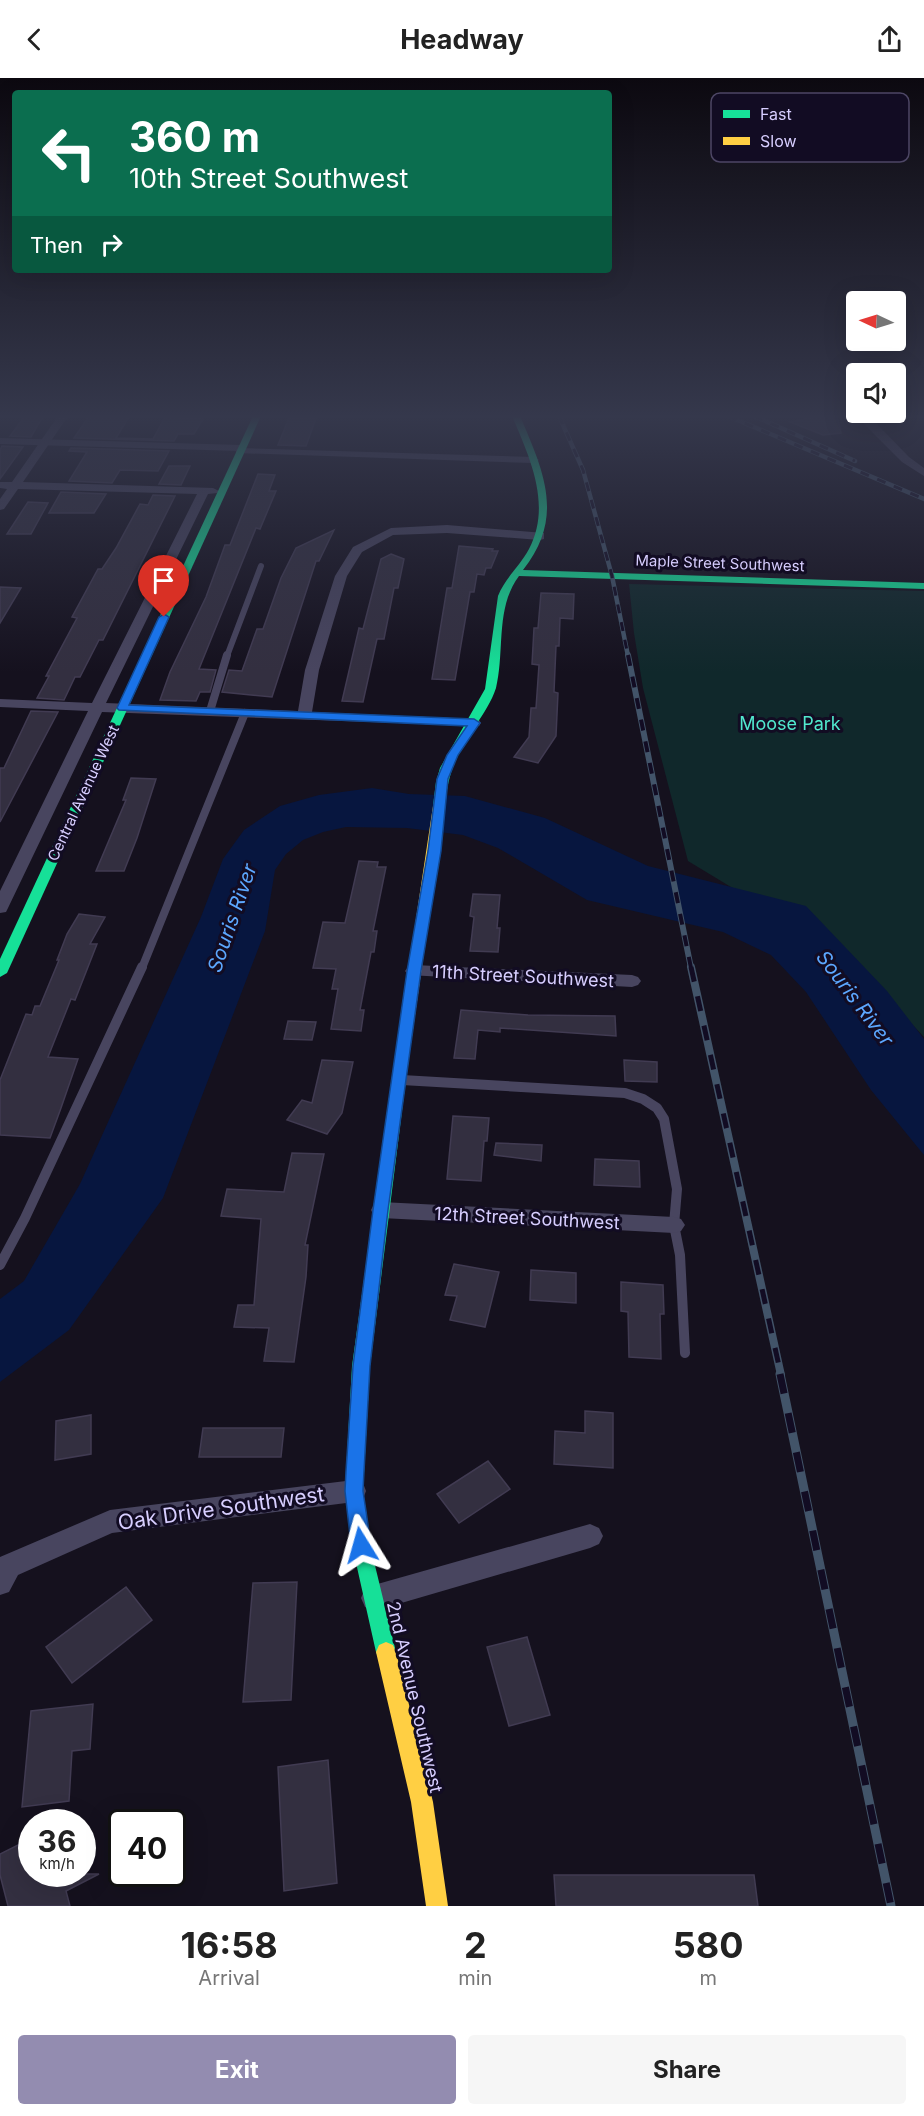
<!DOCTYPE html>
<html lang="en">
<head>
<meta charset="utf-8">
<style>
  body { margin:0; font-family:Inter,sans-serif; background:#f6f6f6; color:#222; height:100vh; display:flex; flex-direction:column; font-size:22px; white-space:nowrap }
  * { box-sizing:border-box; margin:0 }
  p { font-size:20px; color:#767676 }
  .icon { flex:none; width:33px; height:33px; fill:none; stroke:currentColor; stroke-width:2; stroke-linecap:round; stroke-linejoin:round }
  .map { position:relative; height:1828px; overflow:hidden }
  .details { display:flex; flex-direction:column; background:#fff; flex:1 }
  .details>* { flex:none }
  .banner { position:absolute; left:12px; top:12px; width:600px; height:183px; border-radius:6px; box-shadow:0 6px 24px #0002; background:#0b6e4f; color:#fff; overflow:hidden }
  .needle { width:39px; rotate:274deg }
  .buttons { position:absolute; left:846px; top:213px; display:grid; gap:12px }
  .buttons a { display:grid; place-items:center; width:60px; height:60px; border-radius:6px; background:#fff; box-shadow:0 6px 24px #0002; font-size:30px }
  .speed { position:absolute; left:18px; top:1731px; display:flex; gap:12px; font-size:30px; font-weight:700; text-align:center }
  .speed>* { display:grid; place-content:center; width:78px; height:78px; border-radius:50%; background:#fff; box-shadow:0 6px 24px #0002; line-height:1 }
  .speed small { font-size:15px; font-weight:400 }
  .speed .limit { border:3px solid #111; border-radius:9px; background:#fff; color:#111 }
  .pin { position:absolute; display:grid; place-items:center; width:51px; height:51px; color:#fff; margin:-62px -26px; border-radius:50% 50% 50% 0; rotate:-45deg; box-shadow:0 0 6px #0007 }
  .pin .icon { rotate:45deg }
  .me { position:absolute; width:66px; margin:-33px; rotate:352deg; stroke-linejoin:round; filter:drop-shadow(0 0 4px #0008) }
  .turn { display:flex; align-items:center; gap:21px; height:126px; padding:0 18px; font-size:27px }
  .turn .icon { width:78px; height:78px; stroke-width:2.5 }
  .turn b { display:block; font-size:42px; line-height:51px }
  .then { display:flex; align-items:center; height:57px; padding:0 18px; background:#0003; gap:12px; font-size:22px }
  .eta { display:flex; justify-content:space-evenly; align-items:center; height:102px; text-align:center }
  .eta b { font-size:36px; font-weight:700; line-height:42px }
  .button { display:flex; gap:12px; margin-top:auto; padding:12px 18px }
  .button a { flex:1; height:69px; border-radius:6px; background:#938cb0; color:#fff; font-size:24px; font-weight:700; line-height:69px; text-align:center }
  .button a+a { background:#f6f6f6; color:#222 }
  header { display:flex; justify-content:space-between; align-items:center; height:78px; padding:0 18px; background:#fff; font-size:27px; font-weight:700 }
  .map>svg:first-child { display:block }
</style>
</head>
<body>
<header><svg class="icon" aria-label="back" viewBox="0 0 24 24"><path d="M15 5l-7 7 7 7"/></svg>Headway<svg class="icon" aria-label="share" viewBox="0 0 24 24"><path d="M12 15V3M7 8l5-5 5 5M5 13v7h14v-7"/></svg></header>
<div class="map">
<svg width="924" height="1828" viewBox="0 0 924 1828">
  <rect width="100%" height="100%" fill="#15111e"/>
  <path fill="#10282b" d="M629,506L924,513V959L852,882L688,783L643,610L634,555Z"/>
  <path fill="#07163f" d="M372,710L409,716L465,718L545,740L648,788L806,828L887,913L924,961V1077L871,1012L806,914L771,877L723,854L587,822L498,770L463,757L407,750L346,749L323,754L303,762L286,776L275,792L265,853L163,1120L69,1252L0,1304V1221L24,1203L80,1106L201,839L223,781L244,752L280,728L319,717Z"/>
  <g fill="#332f40" stroke="#413b52" stroke-width="1.5">
    <path d="M25,338H43L31,359L10,358Z"/>
    <path d="M89,338L129,339L116,360L153,361L165,339L203,341L194,356H178L174,363L74,360Z"/>
    <path d="M820,338L838,342L841,355L823,357L790,344Z"/>
    <path d="M289,340H316L306,368L278,367Z"/>
    <path d="M2,368L23,369L0,401V372Z"/>
    <path d="M71,370L169,373L158,393L120,392L112,405L69,403L87,374L69,373Z"/>
    <path d="M169,388H190L181,407L159,406Z"/>
    <path d="M258,396L275,397L269,413H276L260,451L256,450L199,591L216,592L210,614H200L196,623L160,622L170,594L206,519L225,467H230Z"/>
    <path d="M61,414L106,416L94,435H49Z"/>
    <path d="M153,417L175,418L103,562H99L80,599H75L64,622L37,620L49,598H46L77,540L72,539L98,491H102L116,470L140,426L148,427Z"/>
    <path d="M28,424L48,425L31,456H7Z"/>
    <path d="M334,452L319,483H316L272,619L222,614L229,592L242,593L257,551H263L281,500L296,470Z"/>
    <path d="M459,468L493,471L492,473H498L491,490H486L484,497L477,496L474,514H470L455,602L432,601L447,510H452Z"/>
    <path d="M391,476L404,481L398,510H394L384,561H377L363,624L342,623L359,550L363,551L381,481Z"/>
    <path d="M0,509L21,510L0,545Z"/>
    <path d="M541,515L574,516L573,541L560,540L559,568H556L554,614L558,615L556,658L538,685L514,679L529,659L531,630H536L539,587L532,586L534,550H538Z"/>
    <path d="M31,633L58,634L0,744V690H4Z"/>
    <path d="M131,700L156,701L137,760L124,793H96L126,722H123Z"/>
    <path d="M359,783L378,784L377,789H386L373,853H377L374,874H371L360,932H364L361,953L331,951L338,911H332L336,891L313,890L323,844L345,845Z"/>
    <path d="M473,816L500,817L497,850H500L498,874L470,873L474,839L470,838Z"/>
    <path d="M79,836L105,839L90,866H97L75,922L71,921L48,979L78,981L61,1030L50,1060L0,1057V1002L26,936L32,937L35,928H40L59,882H57L67,856Z"/>
    <path d="M461,932L528,937L615,938L616,958L500,950V954L478,952L475,981L454,980Z"/>
    <path d="M288,943L316,944L312,962L284,961Z"/>
    <path d="M322,982L353,984L342,1035L327,1056L287,1042L302,1022L312,1025Z"/>
    <path d="M624,982L657,984V1004L625,1003Z"/>
    <path d="M453,1038L489,1040L487,1063H484L481,1103L447,1101Z"/>
    <path d="M496,1065L542,1067L541,1083L494,1077Z"/>
    <path d="M292,1075L324,1076L305,1167H308L306,1199L294,1284L264,1283L269,1250L234,1249L238,1227H254L261,1141L221,1138L227,1111L284,1114Z"/>
    <path d="M595,1081L639,1083L640,1109L594,1107Z"/>
    <path d="M454,1186L499,1194L485,1249L450,1242L457,1218L445,1217Z"/>
    <path d="M531,1192L576,1195V1225L530,1222Z"/>
    <path d="M621,1204L663,1207L664,1236H660L661,1281L629,1279L628,1234L621,1233Z"/>
    <path d="M585,1333L613,1335V1390L554,1386L555,1353L585,1355Z"/>
    <path d="M91,1337V1376L55,1382L56,1343Z"/>
    <path d="M203,1350H284L281,1379H199Z"/>
    <path d="M488,1383L510,1411L459,1445L437,1416Z"/>
    <path d="M297,1504L291,1622L243,1624L253,1505Z"/>
    <path d="M126,1509L152,1542L72,1605L46,1569Z"/>
    <path d="M527,1559L550,1637L509,1648L487,1569Z"/>
    <path d="M93,1626L90,1671L72,1673L69,1723L22,1729L31,1633Z"/>
    <path d="M328,1682L337,1805L284,1813L278,1689Z"/>
    <path d="M32,1760V1796H99L66,1813L70,1828H8L0,1797V1776Z"/>
    <path d="M554,1797H754L758,1828H556Z"/>
  </g>
  <g fill="none" stroke-linecap="round" stroke-linejoin="round">
    <g stroke="#48455f" stroke-width="6">
      <path d="M0,363L241,370"/>
      <path d="M227,578L261,488"/>
    </g>
    <g stroke="#48455f" stroke-width="8">
      <path d="M210,633L227,577"/>
      <path d="M142,890L245,635"/>
    </g>
    <g stroke="#48455f" stroke-width="10">
      <path d="M402,1002L625,1015L643,1021L657,1030L664,1041L677,1111L674,1147L680,1177L685,1275"/>
      <path d="M0,1187L25,1140L142,889"/>
    </g>
    <g fill="#48455f" fill-rule="evenodd">
      <path d="M58,338H68L23,404L213,410L219,413L217,415L208,416L106,625L298,633L305,592L335,498L353,469L391,450L447,447L544,455V461L540,462L447,455L393,457L362,474L347,498L319,592L312,634L474,641L479,642L481,645L479,648L102,634L8,830L6,834L0,835V813L88,633L0,629V621L92,625L197,416L18,411L4,431L0,432V421L7,411L0,410V404H12Z"/>
      <path d="M856,338H868L873,342L909,379L924,390V398L902,384Z"/>
      <path d="M240,370L534,379L539,382L534,385L236,375V371Z"/>
      <path d="M414,887L632,897L638,899L641,903L638,907L632,909L408,897L405,893L408,889Z"/>
      <path d="M381,1124L674,1139L681,1141L685,1147L681,1153L674,1155L381,1140L374,1138L371,1132L374,1126Z"/>
      <path d="M354,1402L363,1405L366,1413L363,1421L354,1424L112,1455L18,1497L9,1514L0,1517V1479L110,1432Z"/>
      <path d="M590,1446L599,1450L603,1458L599,1466L590,1470L374,1533L365,1529L361,1520L365,1511L374,1507Z"/>
    </g>
    <g fill="#16e098" fill-rule="evenodd">
      <path d="M253,338H261L7,895L0,899V881Z"/>
      <path d="M512,338H520C544,394 565,439 523,492L924,505V511L519,498C495,530 505,573 496,610C492,623 483,636 476,647C457,677 448,692 445,728L443,730H435L433,728L436,704L440,690L485,611L498,518C505,500 520,488 529,471C552,427 530,380 512,338Z"/>
      <path d="M400,988L405,989L407,993L370,1288L363,1413L370,1467L396,1574L393,1581L386,1584L379,1581L376,1574L352,1467L345,1413L352,1288L393,993L395,989Z"/>
    </g>
    <g fill="#ffcf43" fill-rule="evenodd">
      <path d="M439,725L445,728L407,993L405,997H395L393,993L433,728Z"/>
      <path d="M386,1564L393,1567L396,1574L433,1724L448,1828H426L411,1724L376,1574L379,1567Z"/>
    </g>
    <g stroke="#425469" stroke-width="4.5">
      <g id="rail-far3">
        <path d="M559,338L583,392L612,498L628,578"/>
        <path d="M728,338L924,421"/>
        <path d="M754,338L855,383"/>
      </g>
    </g>
    <g stroke="#425469" stroke-width="6">
      <path id="rail-far2" d="M628,577L691,890"/>
    </g>
    <g stroke="#425469" stroke-width="8">
      <path id="rail-far1" d="M691,889L781,1297"/>
    </g>
    <g stroke="#425469" stroke-width="9">
      <path id="rail" d="M780,1296L891,1828"/>
    </g>
    <use href="#rail-far3" stroke="#120c23" stroke-width="3" stroke-dasharray="9" stroke-linecap="butt"/>
    <use href="#rail-far2" stroke="#120c23" stroke-width="4" stroke-dasharray="11" stroke-linecap="butt"/>
    <use href="#rail-far1" stroke="#120c23" stroke-width="5" stroke-dasharray="15" stroke-linecap="butt"/>
    <use href="#rail" stroke="#120c23" stroke-width="7" stroke-dasharray="20" stroke-linecap="butt"/>
  </g>
  <linearGradient id="sky" x2="0" y2="1"><stop stop-color="#0c0910"/><stop offset="0.57" stop-color="#35384c"/><stop offset="1" stop-color="#35384c" stop-opacity="0"/></linearGradient>
  <rect width="924" height="594" fill="url(#sky)"/>
  <path fill="#1a73e8" stroke="#114b97" stroke-width="1.5" d="M164,536L169,539L129,627L474,641L480,645L458,677L448,701L441,773L421,893L388,1132L370,1288L364,1393L363,1413L371,1467L368,1473L361,1476L354,1473L351,1467L345,1413L346,1393L353,1288L373,1132L407,893L428,773L437,701L447,677L467,648L119,632L117,630L159,539Z"/>
  <g text-anchor="middle" dominant-baseline="central" stroke-width="6" stroke-linejoin="round" paint-order="stroke">
    <g font-size="15" fill="#d7ceff" stroke="#120c23">
      <text transform="translate(720 485) rotate(2)">Maple Street Southwest</text>
      <text transform="translate(83 715) rotate(-65)">Central Avenue West</text>
    </g>
    <g font-size="18" fill="#51e8ce" stroke="#120c23">
      <text x="790" y="645">Moose Park</text>
    </g>
    <g font-size="18" fill="#d7ceff" stroke="#120c23">
      <text transform="translate(523 898) rotate(3)">11th Street Southwest</text>
      <text transform="translate(527 1140) rotate(3)">12th Street Southwest</text>
      <text transform="translate(415 1619) rotate(77)">2nd Avenue Southwest</text>
    </g>
    <g font-size="20" font-style="italic" fill="#5ca7ff" stroke="#120c23">
      <text transform="translate(232 840) rotate(-71)">Souris River</text>
      <text transform="translate(855 920) rotate(53)">Souris River</text>
    </g>
    <g font-size="21" fill="#d7ceff" stroke="#120c23">
      <text transform="translate(221 1430) rotate(-8)">Oak Drive Southwest</text>
    </g>
  </g>
  <rect x="711" y="15" width="198" height="69" rx="9" fill="#120c23" stroke="#4d4665" stroke-width="1.5"/>
  <rect x="723" y="32" width="27" height="8" fill="#16e098"/>
  <rect x="723" y="59" width="27" height="8" fill="#ffcf43"/>
  <g font-size="16" fill="#d7ceff">
    <text x="760" y="42">Fast</text>
    <text x="760" y="69">Slow</text>
  </g>
</svg>
<div class="buttons">
<a><svg class="needle" viewBox="-14 -14 28 28"><path d="M0-13l5 13h-10z" fill="#e53935"/><path d="M0 13l5-13h-10z" fill="#767676"/></svg></a>
<a><svg class="icon" aria-label="sound" viewBox="0 0 24 24"><path d="M4 9h4l5-4v14l-5-4H4zM17 9q2 3 0 6"/></svg></a>
</div>
<div class="speed"><div>36<small>km/h</small></div><div class="limit">40</div></div>
<div class="pin" style="left:164px;top:539px;background:#d93025"><svg class="icon" aria-label="arrive" viewBox="0 0 24 24"><path d="M6 21V4h12l-3 4 3 4H6"/></svg></div>
<svg class="me" style="left:361px;top:1467px" viewBox="-20 -20 40 40"><path d="M0-17L14 15 0 8-14 15z" fill="#1a73e8" stroke="#fff" stroke-width="4"/></svg>
<div class="banner">
<div class="turn"><svg class="icon" aria-label="left" viewBox="0 0 24 24"><path d="M17 20v-9H6M10 6l-5 5 5 5"/></svg><div><b>360 m</b>10th Street Southwest</div></div>
<div class="then">Then<svg class="icon" aria-label="right" viewBox="0 0 24 24"><path d="M7 20v-9h11M14 6l5 5-5 5"/></svg></div>
</div>
</div>
<section class="details">
<div class="eta">
<div><b>16:58</b><p>Arrival</p></div>
<div><b>2</b><p>min</p></div>
<div><b>580</b><p>m</p></div>
</div>
<div class="button"><a>Exit</a><a>Share</a></div>
</section>
</body>
</html>
